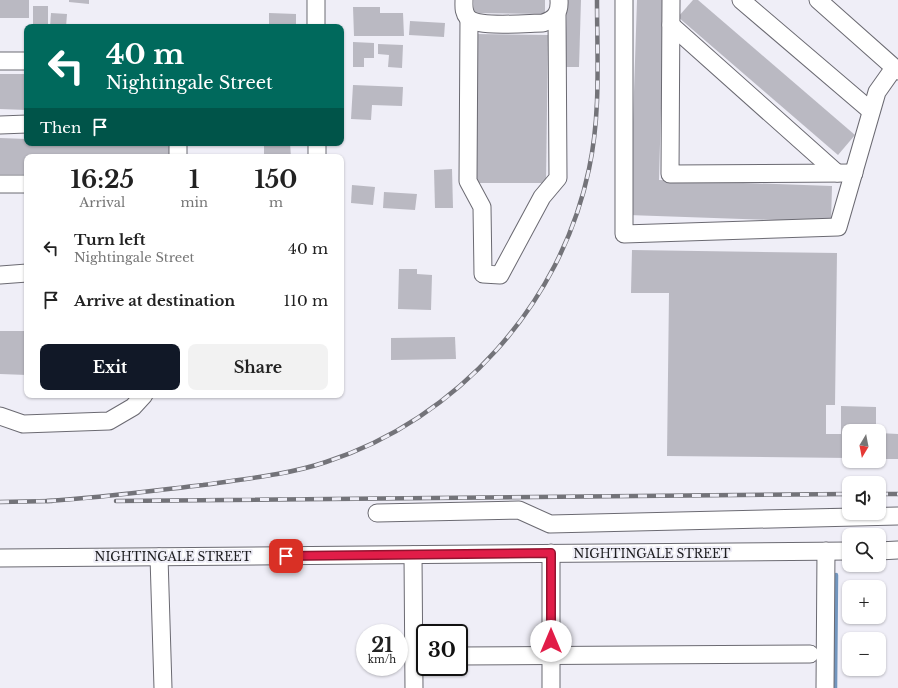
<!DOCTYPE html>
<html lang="en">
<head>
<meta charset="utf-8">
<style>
  body { margin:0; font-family:"Libre Baskerville",serif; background:#f2f2f2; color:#222; height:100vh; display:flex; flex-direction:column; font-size:15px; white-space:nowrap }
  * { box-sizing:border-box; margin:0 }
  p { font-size:13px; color:#767676 }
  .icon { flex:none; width:22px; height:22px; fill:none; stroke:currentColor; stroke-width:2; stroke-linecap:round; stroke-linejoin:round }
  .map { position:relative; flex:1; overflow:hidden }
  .side { position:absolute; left:24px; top:154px; width:320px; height:244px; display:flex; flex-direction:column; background:#fff; border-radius:8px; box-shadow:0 1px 3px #0004 }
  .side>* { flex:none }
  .guide { position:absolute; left:24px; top:24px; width:320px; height:122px; border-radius:8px; box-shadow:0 1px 3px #0004; background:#00695c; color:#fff; overflow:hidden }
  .needle { width:26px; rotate:190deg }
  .buttons { position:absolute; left:842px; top:424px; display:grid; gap:8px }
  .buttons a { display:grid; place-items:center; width:44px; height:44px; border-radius:8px; background:#fff; box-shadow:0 1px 3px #0004; font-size:20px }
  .speed { position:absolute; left:356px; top:624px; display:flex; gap:8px; font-size:20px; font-weight:700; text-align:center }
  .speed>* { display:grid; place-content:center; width:52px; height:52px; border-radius:50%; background:#fff; box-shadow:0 1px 3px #0004; line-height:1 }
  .speed small { font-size:10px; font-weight:400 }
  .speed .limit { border:2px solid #111; border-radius:6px; background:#fff; color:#111 }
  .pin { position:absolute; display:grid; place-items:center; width:34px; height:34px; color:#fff; margin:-17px; border-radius:8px; box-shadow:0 2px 6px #0006 }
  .me { position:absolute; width:44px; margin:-22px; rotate:0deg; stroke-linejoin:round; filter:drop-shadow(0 0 3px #0008) }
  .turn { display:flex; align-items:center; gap:14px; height:84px; padding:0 16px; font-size:18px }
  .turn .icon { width:52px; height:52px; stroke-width:2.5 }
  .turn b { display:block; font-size:28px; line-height:34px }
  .then { display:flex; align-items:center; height:38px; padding:0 16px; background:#0003; gap:8px; font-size:15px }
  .eta { display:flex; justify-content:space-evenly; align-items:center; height:68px; text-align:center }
  .eta b { font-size:24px; font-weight:700; line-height:28px }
  .action { display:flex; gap:8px; margin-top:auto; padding:8px 16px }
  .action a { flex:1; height:46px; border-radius:8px; background:#111827; color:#fff; font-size:16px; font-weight:700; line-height:46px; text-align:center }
  .action a+a { background:#f2f2f2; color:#222 }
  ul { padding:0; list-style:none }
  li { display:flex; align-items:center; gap:12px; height:52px; padding:0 16px }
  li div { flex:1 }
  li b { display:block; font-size:15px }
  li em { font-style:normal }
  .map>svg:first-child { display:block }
</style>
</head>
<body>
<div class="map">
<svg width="898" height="688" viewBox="0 0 898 688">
  <rect width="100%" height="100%" fill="#efeef7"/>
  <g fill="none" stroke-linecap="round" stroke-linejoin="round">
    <path stroke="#7296be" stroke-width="4.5" d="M835,688L836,575"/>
  </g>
  <g fill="#bab9c2">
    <rect x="0" y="0" width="29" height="18"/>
    <path d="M69,0H89V4L69,2Z"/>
    <path d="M474,0H545V14L474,13Z"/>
    <path d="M567,0H581L579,67H565Z"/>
    <path d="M637,0H664L659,180L832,186L831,222L628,215L631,183Z"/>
    <path d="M693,0H698L855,135L838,155L678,17Z"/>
    <rect x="33" y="6" width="15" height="21"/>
    <path d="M353,7H380V13H403L404,36H354Z"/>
    <path d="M51,13L67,14L66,27H50Z"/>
    <path d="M269,13L296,14V27H269Z"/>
    <path d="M410,21L445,23L444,37L409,35Z"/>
    <path d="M75,24L95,26V27H75Z"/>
    <path d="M476,34L548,35L546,183H475Z"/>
    <path d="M353,42L374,43V58H364V67H353Z"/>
    <path d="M378,44L403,45L402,68L388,67L389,55L378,54Z"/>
    <path d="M0,74H27V110L0,109Z"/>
    <path d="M353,85L403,87L402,106L372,105L371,120L351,119Z"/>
    <path d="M0,138L27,139V143H171V157H27V174H0Z"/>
    <path d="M264,143H290L291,157H264Z"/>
    <path d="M452,169L453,208H435L434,170Z"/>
    <path d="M352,185L375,187L373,205L351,203Z"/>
    <path d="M384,192L417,194L415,210L383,208Z"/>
    <path d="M632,250L837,253L835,405H826V434H841V406L876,407V431H849V458L667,456L669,293H631Z"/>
    <path d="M399,269H417V274L432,275L431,310L398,309Z"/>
    <path d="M0,331H27V375L0,374Z"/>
    <path d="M455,337L456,359L391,360V338Z"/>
    <path d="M879,433L898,434V459H879Z"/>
  </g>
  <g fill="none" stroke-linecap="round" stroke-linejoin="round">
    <g stroke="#6b6a72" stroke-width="19">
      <g id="minor">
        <path d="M316,0V27"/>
        <path d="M464,0C464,7 463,12 468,18C478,28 528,23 543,23C555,19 560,13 559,0"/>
        <path d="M624,0V234L838,227L877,92L894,68"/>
        <path d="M671,0L670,174L854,173"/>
        <path d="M741,0L871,111"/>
        <path d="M818,0L898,71"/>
        <path d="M469,19L468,181L482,207L483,274L500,275L542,197L558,178L557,15"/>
        <path d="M671,25L837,173"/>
        <path d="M0,61H27"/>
        <path d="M0,125L27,124"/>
        <path d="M178,143V157"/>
        <path d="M317,143V157"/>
        <path d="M0,184H27"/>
        <path d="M0,275L27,273"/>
        <path d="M0,416L23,424L109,421L133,407L144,395"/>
        <path d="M377,513L519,510L550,524L898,516"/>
        <path d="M879,551L898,550"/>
        <path d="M413,555L414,688"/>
        <path d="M159,557L163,688"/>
        <path d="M0,558L849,551"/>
        <path d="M459,656L810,654"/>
        <path d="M551,688V553"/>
        <path d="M825,688L826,551"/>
      </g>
    </g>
    <use href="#minor" stroke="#fff" stroke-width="17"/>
    <g stroke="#737379" stroke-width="4.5">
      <g id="rail">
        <path d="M879,494H898"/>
        <path d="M47,501C100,498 151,491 203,485C244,479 287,475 326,462C458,419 561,304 589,169C601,113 597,56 597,0"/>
        <path d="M116,501L849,494"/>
        <path d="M0,502L52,501"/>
      </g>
    </g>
    <use href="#rail" stroke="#efeef7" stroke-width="3" stroke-dasharray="9" stroke-linecap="butt"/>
  </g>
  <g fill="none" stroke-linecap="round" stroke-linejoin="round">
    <g stroke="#92132f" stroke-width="10">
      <path id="route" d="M286,556L551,553V641"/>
    </g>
    <use href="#route" stroke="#e11d48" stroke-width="7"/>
  </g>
  <g text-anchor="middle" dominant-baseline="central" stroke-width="4" stroke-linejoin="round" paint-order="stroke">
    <g font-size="12" fill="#1d1d20" stroke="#efeef7">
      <text x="652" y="553">NIGHTINGALE STREET</text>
      <text x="173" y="556">NIGHTINGALE STREET</text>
    </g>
  </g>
</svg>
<div class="buttons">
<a><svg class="needle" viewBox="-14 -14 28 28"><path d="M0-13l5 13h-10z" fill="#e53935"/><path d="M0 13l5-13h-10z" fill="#767676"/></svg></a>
<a><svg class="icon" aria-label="sound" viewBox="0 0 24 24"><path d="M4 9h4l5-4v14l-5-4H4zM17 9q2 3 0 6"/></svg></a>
<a><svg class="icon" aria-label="search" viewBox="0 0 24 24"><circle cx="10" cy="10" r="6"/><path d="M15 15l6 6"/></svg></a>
<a>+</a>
<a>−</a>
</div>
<div class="speed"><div>21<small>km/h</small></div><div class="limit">30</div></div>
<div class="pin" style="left:286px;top:556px;background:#d93025"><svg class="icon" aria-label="arrive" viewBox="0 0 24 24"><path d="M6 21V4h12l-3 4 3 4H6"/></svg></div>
<svg class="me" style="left:551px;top:641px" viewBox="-20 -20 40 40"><circle r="19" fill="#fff"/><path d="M0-13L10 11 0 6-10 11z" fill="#e11d48"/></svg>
<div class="guide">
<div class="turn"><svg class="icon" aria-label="left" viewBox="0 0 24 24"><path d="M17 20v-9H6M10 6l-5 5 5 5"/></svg><div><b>40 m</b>Nightingale Street</div></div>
<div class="then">Then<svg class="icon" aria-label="arrive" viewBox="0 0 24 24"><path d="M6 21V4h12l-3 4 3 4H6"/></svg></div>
</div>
<section class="side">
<div class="eta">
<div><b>16:25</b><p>Arrival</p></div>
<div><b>1</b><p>min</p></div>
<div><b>150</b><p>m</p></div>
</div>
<ul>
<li><svg class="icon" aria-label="left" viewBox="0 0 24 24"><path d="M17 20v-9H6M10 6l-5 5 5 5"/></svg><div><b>Turn left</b><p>Nightingale Street</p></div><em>40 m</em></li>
<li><svg class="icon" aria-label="arrive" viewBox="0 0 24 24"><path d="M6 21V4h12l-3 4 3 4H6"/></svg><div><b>Arrive at destination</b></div><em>110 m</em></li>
</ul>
<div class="action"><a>Exit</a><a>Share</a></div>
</section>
</div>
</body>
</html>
